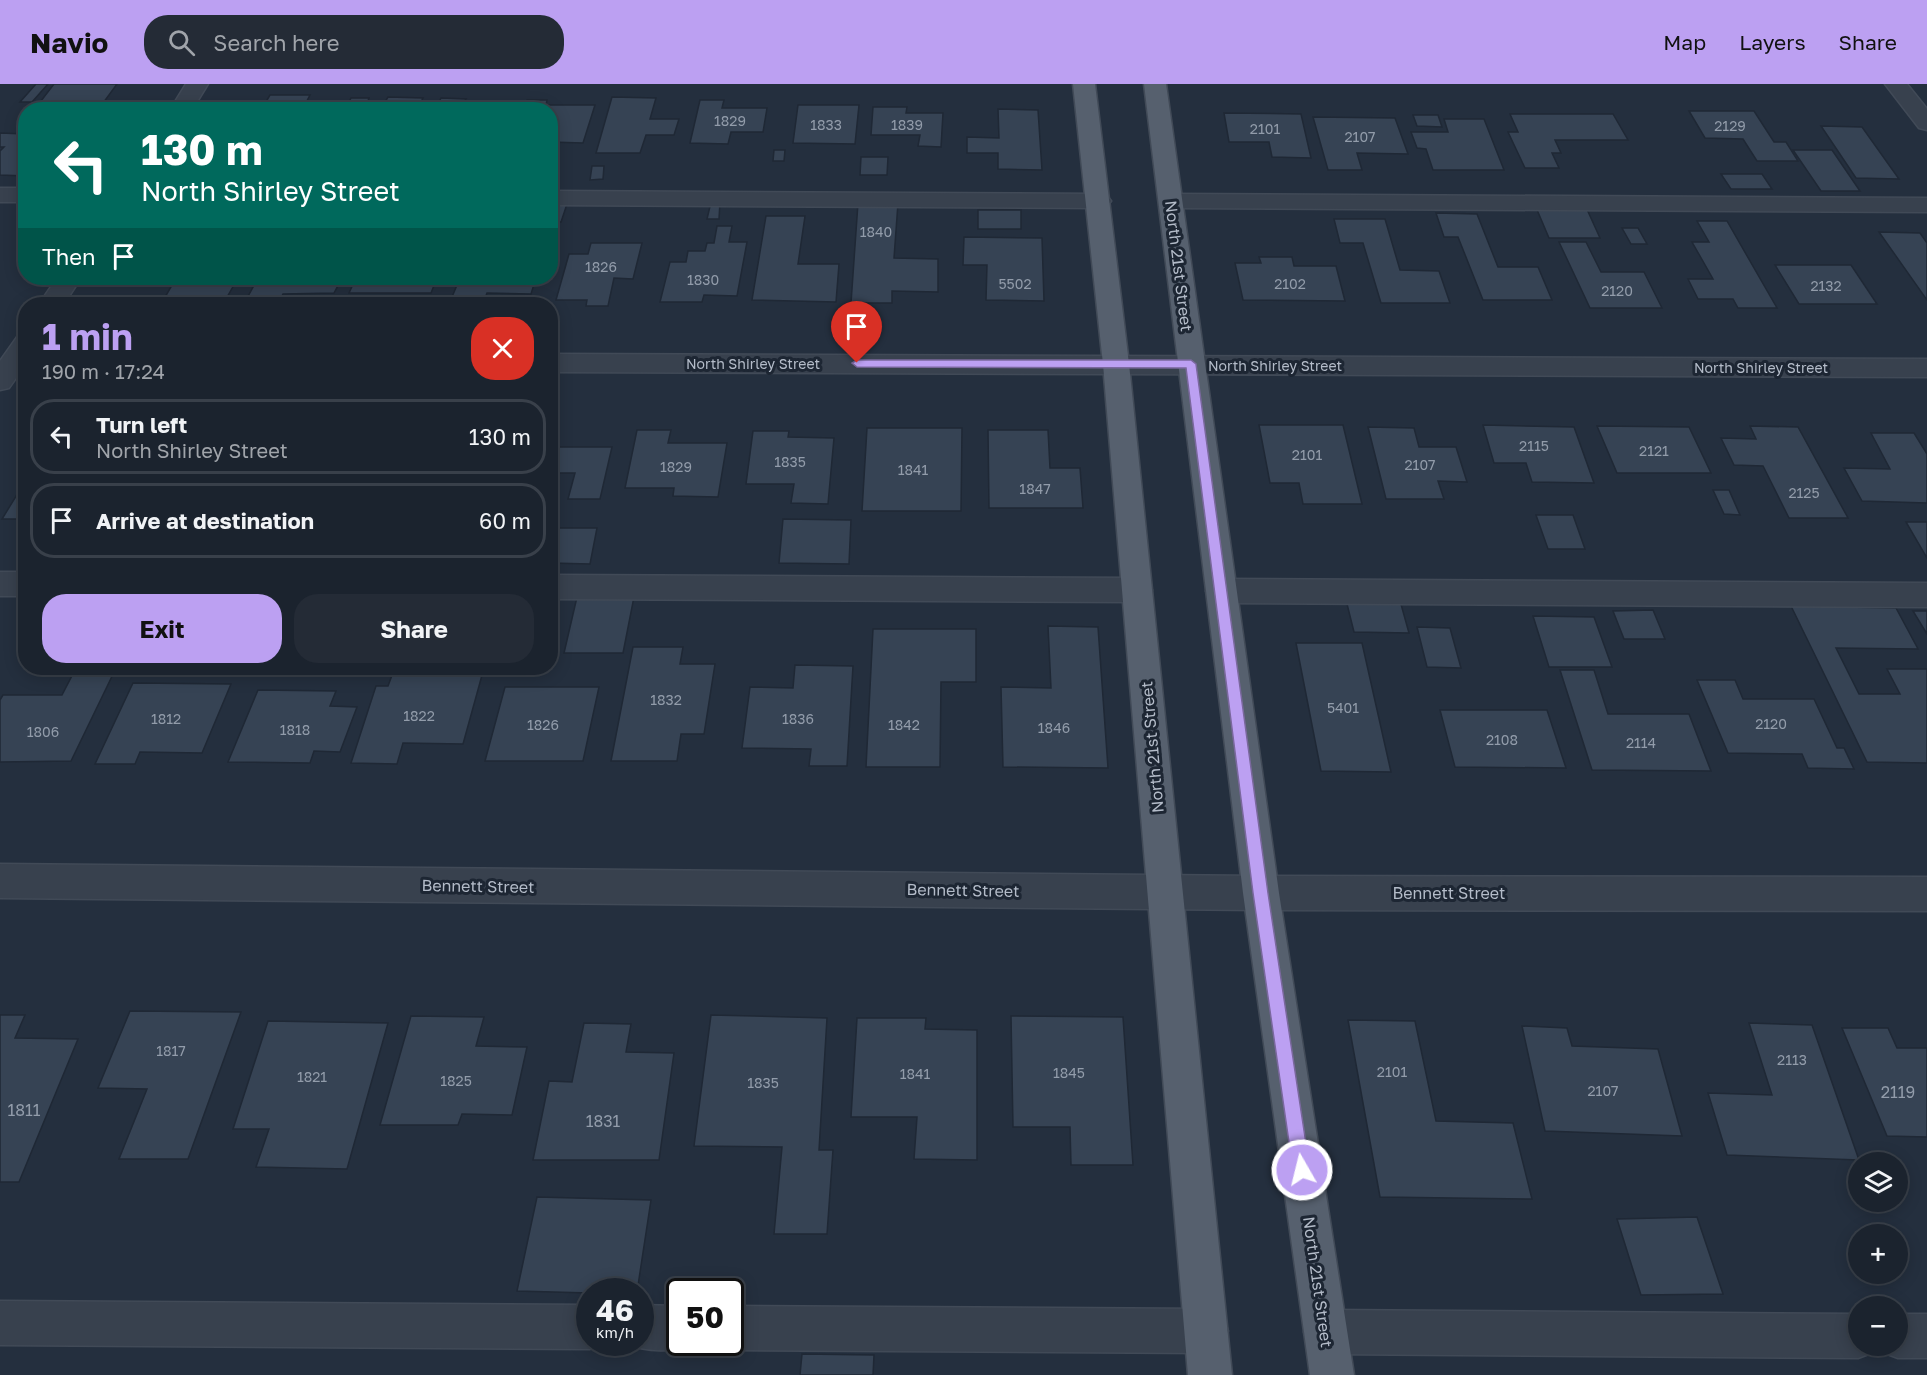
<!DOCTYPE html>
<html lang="en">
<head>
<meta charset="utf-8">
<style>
  body { margin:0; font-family:"Golos Text",sans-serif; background:#242b36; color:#f1f3f6; height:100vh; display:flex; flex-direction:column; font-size:22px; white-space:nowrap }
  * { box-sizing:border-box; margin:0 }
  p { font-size:20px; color:#a0a4aa }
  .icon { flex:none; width:33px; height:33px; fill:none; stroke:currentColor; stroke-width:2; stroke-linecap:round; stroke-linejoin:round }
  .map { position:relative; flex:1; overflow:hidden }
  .panel { position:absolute; left:18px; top:213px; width:540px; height:378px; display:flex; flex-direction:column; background:#1b232e; border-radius:24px; box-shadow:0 3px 15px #0003,0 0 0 2px #39404a }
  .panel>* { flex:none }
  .hud { position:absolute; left:18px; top:18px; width:540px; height:183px; border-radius:24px; box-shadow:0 3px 15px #0003,0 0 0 2px #39404a; background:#00695c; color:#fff; overflow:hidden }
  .buttons { position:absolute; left:1848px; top:1068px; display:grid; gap:12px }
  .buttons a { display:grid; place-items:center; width:60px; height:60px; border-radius:50%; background:#1b232e; box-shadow:0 3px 15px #0003,0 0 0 2px #39404a; font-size:30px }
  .speed { position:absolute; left:576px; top:1194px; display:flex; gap:12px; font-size:30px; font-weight:700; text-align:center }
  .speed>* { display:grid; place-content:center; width:78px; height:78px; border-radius:50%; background:#1b232e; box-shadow:0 3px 15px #0003,0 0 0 2px #39404a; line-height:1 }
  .speed small { font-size:15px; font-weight:400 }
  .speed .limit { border:3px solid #111; border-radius:9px; background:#fff; color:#111 }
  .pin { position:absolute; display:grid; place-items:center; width:51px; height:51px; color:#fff; margin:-62px -26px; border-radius:50% 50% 50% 0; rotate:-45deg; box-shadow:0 0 6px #0007 }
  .pin .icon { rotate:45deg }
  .me { position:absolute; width:66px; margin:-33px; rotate:352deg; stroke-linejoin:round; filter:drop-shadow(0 0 4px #0008) }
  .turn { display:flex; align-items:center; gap:21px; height:126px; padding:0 24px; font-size:27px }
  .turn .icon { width:78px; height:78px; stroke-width:2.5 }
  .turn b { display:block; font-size:42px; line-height:51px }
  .then { display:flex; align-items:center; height:57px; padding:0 24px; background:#0003; gap:12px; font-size:22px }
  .round { display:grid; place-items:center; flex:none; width:63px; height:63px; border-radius:24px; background:#242b36 }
  .headline { display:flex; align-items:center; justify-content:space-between; height:102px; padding:0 24px }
  h1 { font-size:36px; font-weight:700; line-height:45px; color:#bca0f2 }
  .action { display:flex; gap:12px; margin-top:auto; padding:12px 24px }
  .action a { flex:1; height:69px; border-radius:24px; background:#bca0f2; color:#111; font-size:24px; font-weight:700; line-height:69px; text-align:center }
  .action a+a { background:#242b36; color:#f1f3f6 }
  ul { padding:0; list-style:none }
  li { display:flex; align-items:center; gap:18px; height:75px; margin:0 12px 9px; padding:0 12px; border:3px solid #39404a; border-radius:24px }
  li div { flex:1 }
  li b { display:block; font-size:22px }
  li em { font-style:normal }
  header { display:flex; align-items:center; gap:36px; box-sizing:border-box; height:84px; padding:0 30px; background:#bca0f2; color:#111 }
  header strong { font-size:28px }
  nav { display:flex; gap:33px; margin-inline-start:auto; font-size:21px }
  .search { width:420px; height:54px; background:#242b36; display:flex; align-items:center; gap:15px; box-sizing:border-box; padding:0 21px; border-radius:24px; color:#a0a4aa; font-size:22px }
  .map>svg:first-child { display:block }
</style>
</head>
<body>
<header>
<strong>Navio</strong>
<div class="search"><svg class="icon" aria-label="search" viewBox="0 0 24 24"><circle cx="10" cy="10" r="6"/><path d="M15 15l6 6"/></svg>Search here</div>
<nav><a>Map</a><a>Layers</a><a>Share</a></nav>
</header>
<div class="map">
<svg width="1927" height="1291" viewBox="0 0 1927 1291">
  <rect width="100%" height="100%" fill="#242f3e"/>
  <g fill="#364354" stroke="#1f2835" stroke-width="1.5">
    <path d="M36,0H48L32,18H20Z"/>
    <path d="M54,0H117L98,26H34Z"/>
    <path d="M270,11H310L302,26H261Z"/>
    <path d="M388,13L423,14L417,26H345L351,14H369L368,17L385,18Z"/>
    <path d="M612,13L656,14L650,35H679L674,51H646L640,69H596Z"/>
    <path d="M441,14L466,15L463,20H507L505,26H435Z"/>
    <path d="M527,16H547L546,21H595L583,59L550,58V26H524Z"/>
    <path d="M700,16H724L722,24H767L763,48H731L728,60L690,59Z"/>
    <path d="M798,21H859L855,60L793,59Z"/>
    <path d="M873,23H907L906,29H943L941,63L918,62L920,51H871Z"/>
    <path d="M998,25L1038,26L1042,86L998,85V69H967V53L999,54Z"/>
    <path d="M1689,27H1754L1774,58H1786L1798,77H1757L1743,55L1705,54Z"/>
    <path d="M1224,29L1301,30L1311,74L1272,73L1269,58H1229Z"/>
    <path d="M1510,30H1613L1628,56H1555L1561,69H1552L1559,84H1525L1508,48H1518Z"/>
    <path d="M1413,31H1438L1442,43L1417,42Z"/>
    <path d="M1313,33L1395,34L1408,70L1357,69L1362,86H1328Z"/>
    <path d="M1444,35H1484L1504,86H1433L1426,65L1417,64L1411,48H1448Z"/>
    <path d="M1821,42L1862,43L1899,95L1856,94Z"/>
    <path d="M0,49L26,50V92L0,91V67L4,63H0Z"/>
    <path d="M774,66H785L784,77H773Z"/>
    <path d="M1793,66H1832L1860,107H1821Z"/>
    <path d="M861,73H888L887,91H860Z"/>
    <path d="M592,82H604L603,95L590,96Z"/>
    <path d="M1721,90H1762L1772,105H1731Z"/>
    <path d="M711,118H720L719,135H707Z"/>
    <path d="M858,119H898L894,174L938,175V208L892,207V219H851Z"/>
    <path d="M557,120H567L561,138H550V128H555Z"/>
    <path d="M1535,121H1585L1600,154H1549Z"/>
    <rect x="978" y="126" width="43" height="19"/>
    <path d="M1436,129L1477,130L1498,183H1538L1552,216H1483L1458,153H1444Z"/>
    <path d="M766,132H805L798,180H839L836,218L752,216Z"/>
    <path d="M1334,135H1385L1400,186L1439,187L1450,219H1381L1363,159H1340Z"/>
    <path d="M1697,137H1727L1777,224H1738L1733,215H1698L1688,195H1713L1692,158H1709Z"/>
    <path d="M717,142H732L729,158H747L737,212L704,211L702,218H660L670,178H686L688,167H705L707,159H714Z"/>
    <path d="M1622,144H1638L1647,160H1631Z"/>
    <path d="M1879,148L1920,149L1927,159V216Z"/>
    <path d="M964,153L1042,154L1044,217L986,216L987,181H963Z"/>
    <path d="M1559,158H1586L1601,188H1644L1662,224H1590Z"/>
    <path d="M591,159H642L633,195L614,194L608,222H586L587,216H556L569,170H588Z"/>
    <path d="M1259,173H1292L1294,182H1336L1345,217L1243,216L1235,179H1261Z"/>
    <path d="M1775,181H1851L1877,220H1799Z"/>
    <path d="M147,194H238L223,220H161L175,196H145Z"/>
    <path d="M258,194H342L334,209L283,210L280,216H246Z"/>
    <path d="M356,194H437L431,209H349Z"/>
    <path d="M460,194H536L531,210L487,209L483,220H449Z"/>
    <path d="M1259,341H1343L1362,420H1303L1299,399H1270Z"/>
    <path d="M1483,341L1574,343L1594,399L1532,398L1526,379H1494Z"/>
    <path d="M1597,342L1689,343L1711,389H1617Z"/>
    <path d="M1750,342L1798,343L1848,434H1789L1763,382L1734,381L1721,354L1756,355Z"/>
    <path d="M1368,343L1414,344L1419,363H1456L1467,398L1438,397L1444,415H1386Z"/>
    <path d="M867,344H962L961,427H862Z"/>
    <path d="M637,346H671L668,359H727L718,413L673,412L674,404H625Z"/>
    <path d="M988,346H1048L1050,384H1080L1083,424H989Z"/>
    <path d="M753,347H789L788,353L834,354L828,420L791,419L794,400H746Z"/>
    <path d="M1871,349H1914L1927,370V419L1862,417L1844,384L1890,385Z"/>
    <path d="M550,363H612L600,415H568L575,389H550Z"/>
    <path d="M26,396V435H2Z"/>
    <path d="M1713,406H1729L1740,431L1724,430Z"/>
    <path d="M1536,431H1573L1585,465H1548Z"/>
    <path d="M783,435L851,436L849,480L779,479Z"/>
    <path d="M1906,438H1927V474Z"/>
    <path d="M557,444H597L590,480L550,479V469Z"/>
    <path d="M1345,512L1399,513L1409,549L1354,548Z"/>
    <path d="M577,513H634L623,569H564Z"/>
    <path d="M1791,522L1896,524L1918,565L1836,564L1859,610H1900L1887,585H1927V679L1867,678Z"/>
    <path d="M1653,526L1665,555H1624L1613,527Z"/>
    <path d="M1913,527H1927V550Z"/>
    <path d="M1533,532L1594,533L1612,583H1549Z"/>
    <path d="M1048,542L1098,543L1108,684L1003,683L1001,603L1051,604Z"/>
    <path d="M1417,543L1450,544L1461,584L1427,583Z"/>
    <path d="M873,545H976V598H941L940,683H866Z"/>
    <path d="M1296,559H1362L1391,688L1321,687Z"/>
    <path d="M633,563H683L680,580H715L704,650H681L677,677H611Z"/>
    <path d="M795,581L853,582L847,682H809L811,665L742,664L750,603L793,604Z"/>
    <path d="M76,584H116L71,677L0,678V616L3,611H62Z"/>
    <path d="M436,584H484L463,660L403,659L397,680L351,679L376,602H388L394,586H435Z"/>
    <path d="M1560,586H1594L1608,630H1689L1711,687L1592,686Z"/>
    <path d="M1697,596H1735L1743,615H1814L1837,664H1844L1854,685L1808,684L1802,670L1728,669Z"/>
    <path d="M133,599L231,600L202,669L140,668L135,680H95Z"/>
    <path d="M505,603H599L583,677H485Z"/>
    <path d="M258,606L336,607L330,622L357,623L340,668L314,667L310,679L228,678Z"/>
    <path d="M1440,626H1547L1566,684L1455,683Z"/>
    <path d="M130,927L241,928L188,1075H119L147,1005L98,1004Z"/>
    <path d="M0,931H25L15,954L78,955L19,1098H0Z"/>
    <path d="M711,931L827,934L819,1066H833L827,1150H774L782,1063L694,1062Z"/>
    <path d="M411,932L484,933L476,962L527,963L512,1031L462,1030L458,1041H380Z"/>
    <path d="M1011,932L1123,933L1133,1081H1071L1070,1043H1013Z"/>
    <path d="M857,934H926L925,945L977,946V1076L914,1075L917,1033H851Z"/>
    <path d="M1348,936L1415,937L1436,1037L1513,1039L1532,1115L1380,1113Z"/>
    <path d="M268,937L388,939L347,1085L256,1083L269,1045H233Z"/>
    <path d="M584,939L631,940L626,968L674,969L659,1076H533L549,997L572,998Z"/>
    <path d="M1749,939L1812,941L1859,1076L1727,1071L1708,1009L1772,1011Z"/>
    <path d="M1522,942L1567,944L1572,962L1658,965L1682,1052L1545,1047Z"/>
    <path d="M1842,944H1888L1897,964H1927V1053L1887,1052Z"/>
    <path d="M537,1113L651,1116L637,1208L590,1209L517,1207Z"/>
    <path d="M1697,1133L1723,1210L1641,1211L1617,1135Z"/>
    <path d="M802,1270L874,1271L873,1291H800Z"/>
  </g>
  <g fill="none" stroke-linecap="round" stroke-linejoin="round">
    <g stroke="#414a57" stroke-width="3">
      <g id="minor">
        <path d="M186,0H208L192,26H170Z"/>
        <path d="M1885,0H1907L1927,25V46L1919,44Z"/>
        <rect x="0" y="104" width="26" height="14"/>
        <path d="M550,107L1099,110L1107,112L1111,117L1107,122L1099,124L550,121Z"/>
        <path d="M1171,110L1927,114V128L1171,124L1163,122L1159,117L1163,112Z"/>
        <path d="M57,194H81L64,220H39Z"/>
        <path d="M26,250V280L9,304L0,306V277L17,253Z"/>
        <path d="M550,270L1927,275V293L550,288Z"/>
        <rect x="0" y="488" width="26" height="24"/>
        <path d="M550,491L1137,494L1148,497L1152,506L1148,515L1137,518L550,515Z"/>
        <path d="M1221,495L1927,499V523L1221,519L1210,516L1206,507L1210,498Z"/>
        <path d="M0,780L1261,792L1927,793V827L1261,826L0,814Z"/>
        <path d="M0,1217L590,1221V1258H606L590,1265L0,1261Z"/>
        <path d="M640,1221L680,1222V1258L696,1260C673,1269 647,1268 624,1259L640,1258Z"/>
        <path d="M730,1222L1206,1225L1222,1231L1228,1247L1222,1263L1206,1269L730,1266L714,1258H730Z"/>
        <path d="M1326,1226L1858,1230V1262H1876L1874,1268L1858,1274L1326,1270L1310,1264L1304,1248L1310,1232Z"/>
        <path d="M1898,1230H1927V1274H1898L1882,1268L1880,1262H1898Z"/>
      </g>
    </g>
    <g stroke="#414a57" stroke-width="3">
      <g id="major">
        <path d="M1073,0H1095L1129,280L1232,1291H1188L1103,280Z"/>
        <path d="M1144,0H1166L1279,809L1354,1291H1310L1243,809Z"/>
      </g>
    </g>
    <use href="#minor" fill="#38414e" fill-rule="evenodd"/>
    <use href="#major" fill="#56606e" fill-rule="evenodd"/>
  </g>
  <path fill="#bca0f2" stroke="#7a689d" stroke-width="1.5" d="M857,276H1191L1196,280L1268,809L1310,1086L1308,1092L1302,1095L1296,1092L1293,1086L1253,809L1186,284L857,283L852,279Z"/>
  <g text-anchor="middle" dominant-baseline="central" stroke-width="6" stroke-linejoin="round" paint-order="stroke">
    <g font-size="14" fill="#929caa">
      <text x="730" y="36">1829</text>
      <text x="826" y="40">1833</text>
      <text x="907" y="40">1839</text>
      <text x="1730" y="41">2129</text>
      <text x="1265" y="44">2101</text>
      <text x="1360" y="52">2107</text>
      <text x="876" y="147">1840</text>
      <text x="601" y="182">1826</text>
      <text x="703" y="195">1830</text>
      <text x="1015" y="199">5502</text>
      <text x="1290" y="199">2102</text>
      <text x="1826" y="201">2132</text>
      <text x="1617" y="206">2120</text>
      <text x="1534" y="361">2115</text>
      <text x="1654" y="366">2121</text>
      <text x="1307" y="370">2101</text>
      <text x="790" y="377">1835</text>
      <text x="1420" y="380">2107</text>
      <text x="676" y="382">1829</text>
      <text x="913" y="385">1841</text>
      <text x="1035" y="404">1847</text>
      <text x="1804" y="408">2125</text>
      <text x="666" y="615">1832</text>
      <text x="1343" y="623">5401</text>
      <text x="419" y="631">1822</text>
      <text x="166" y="634">1812</text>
      <text x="798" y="634">1836</text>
      <text x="1771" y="639">2120</text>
      <text x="543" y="640">1826</text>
      <text x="904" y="640">1842</text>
      <text x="1054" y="643">1846</text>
      <text x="295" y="645">1818</text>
      <text x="43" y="647">1806</text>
      <text x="1502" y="655">2108</text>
      <text x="1641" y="658">2114</text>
      <text x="171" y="966">1817</text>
      <text x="1792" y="975">2113</text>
      <text x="1392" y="987">2101</text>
      <text x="1069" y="988">1845</text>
      <text x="915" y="989">1841</text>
      <text x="312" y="992">1821</text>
      <text x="456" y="996">1825</text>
      <text x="763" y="998">1835</text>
      <text x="1603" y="1006">2107</text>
    </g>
    <g font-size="14" fill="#b4bcc9" stroke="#1d2633">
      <text x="753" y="279">North Shirley Street</text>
      <text x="1275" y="281">North Shirley Street</text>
      <text x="1761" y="283">North Shirley Street</text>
    </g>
    <g font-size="16" fill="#b4bcc9" stroke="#1d2633">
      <text transform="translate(1179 182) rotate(83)">North 21st Street</text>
      <text transform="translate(1152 663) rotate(-95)">North 21st Street</text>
      <text transform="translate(478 802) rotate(1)">Bennett Street</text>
      <text transform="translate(963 806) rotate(1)">Bennett Street</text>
      <text x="1449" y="809">Bennett Street</text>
      <text transform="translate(1318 1198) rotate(82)">North 21st Street</text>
    </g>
    <g font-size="16" fill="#929caa">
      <text x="1898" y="1008">2119</text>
      <text x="24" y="1026">1811</text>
      <text x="603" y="1037">1831</text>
    </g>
  </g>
</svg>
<div class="buttons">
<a><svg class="icon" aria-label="layers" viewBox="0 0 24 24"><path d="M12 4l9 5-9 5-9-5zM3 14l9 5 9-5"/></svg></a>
<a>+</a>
<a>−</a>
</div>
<div class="speed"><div>46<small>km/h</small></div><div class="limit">50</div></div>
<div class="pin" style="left:857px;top:279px;background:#d93025"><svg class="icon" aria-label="arrive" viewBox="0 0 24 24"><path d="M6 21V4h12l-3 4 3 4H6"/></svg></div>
<svg class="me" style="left:1302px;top:1086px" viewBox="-20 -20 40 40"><circle r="17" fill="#bca0f2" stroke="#fff" stroke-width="3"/><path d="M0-11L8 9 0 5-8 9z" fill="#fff"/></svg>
<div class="hud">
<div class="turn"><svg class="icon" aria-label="left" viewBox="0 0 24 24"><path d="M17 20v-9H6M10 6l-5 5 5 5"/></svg><div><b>130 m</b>North Shirley Street</div></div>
<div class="then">Then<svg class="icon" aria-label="arrive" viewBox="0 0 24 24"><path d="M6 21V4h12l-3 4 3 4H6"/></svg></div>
</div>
<section class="panel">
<div class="headline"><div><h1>1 min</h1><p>190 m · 17:24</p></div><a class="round" style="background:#d93025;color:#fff"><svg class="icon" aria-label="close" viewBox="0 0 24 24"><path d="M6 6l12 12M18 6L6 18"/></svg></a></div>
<ul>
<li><svg class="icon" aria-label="left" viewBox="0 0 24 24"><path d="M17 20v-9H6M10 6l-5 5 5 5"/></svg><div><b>Turn left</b><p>North Shirley Street</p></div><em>130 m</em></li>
<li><svg class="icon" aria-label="arrive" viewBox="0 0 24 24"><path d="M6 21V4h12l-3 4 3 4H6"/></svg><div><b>Arrive at destination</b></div><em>60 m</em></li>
</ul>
<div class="action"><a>Exit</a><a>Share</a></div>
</section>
</div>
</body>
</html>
